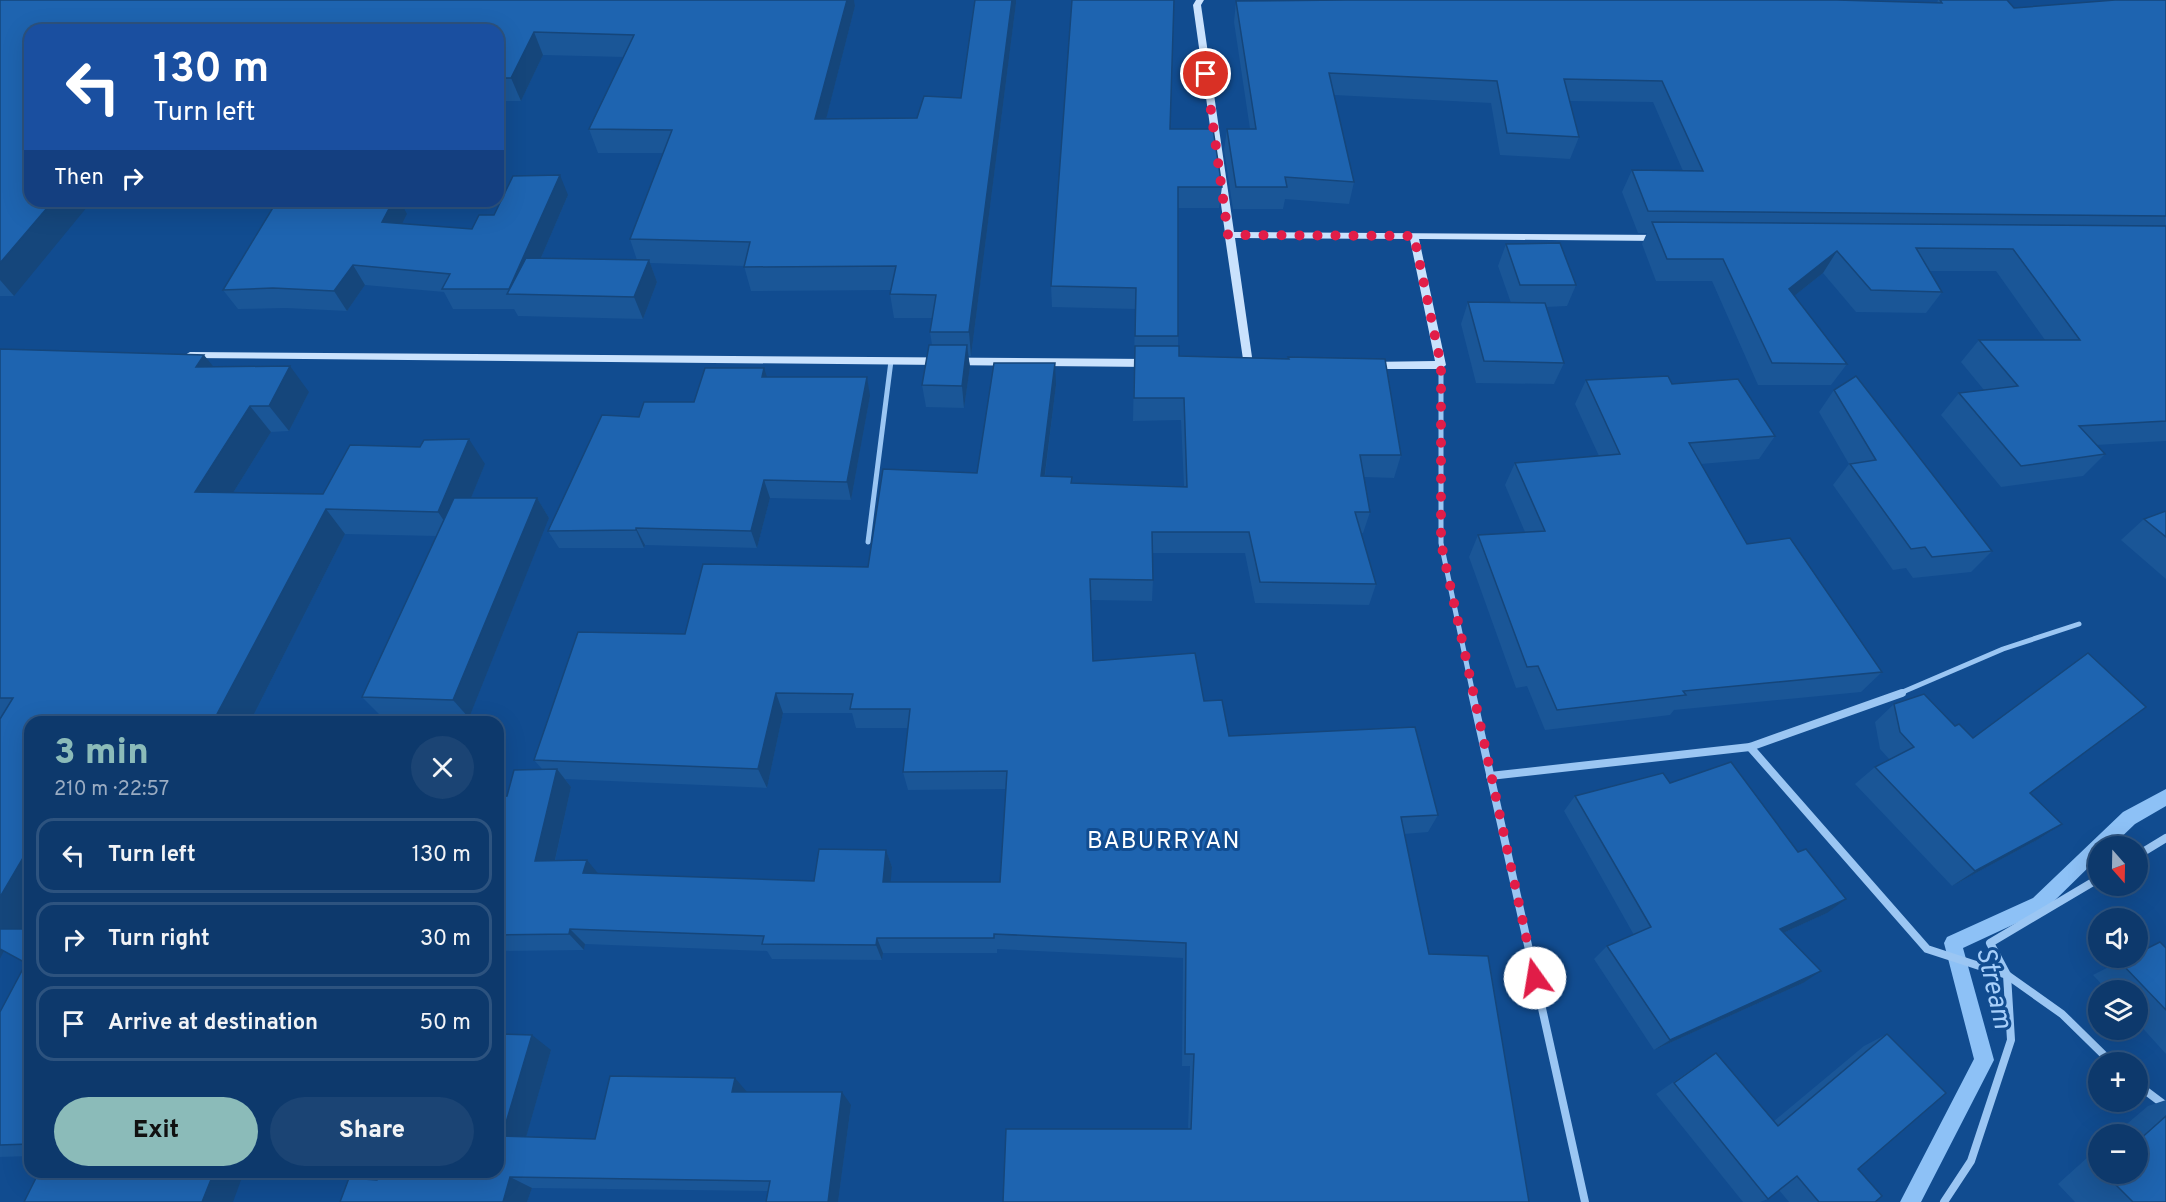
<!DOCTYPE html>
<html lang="en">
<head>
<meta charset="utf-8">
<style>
  body { margin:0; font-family:Overpass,sans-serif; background:#1b4474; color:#f1f3f6; height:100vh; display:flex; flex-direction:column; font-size:22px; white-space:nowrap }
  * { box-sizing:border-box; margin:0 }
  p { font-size:20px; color:#9aacc2 }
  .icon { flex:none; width:33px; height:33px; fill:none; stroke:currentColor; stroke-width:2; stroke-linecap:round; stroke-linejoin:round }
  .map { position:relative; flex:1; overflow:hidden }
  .panel { position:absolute; left:24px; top:716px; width:480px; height:462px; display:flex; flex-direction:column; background:#0d396c; border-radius:18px; box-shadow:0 6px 24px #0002,0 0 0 2px #2d537f }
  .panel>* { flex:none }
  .top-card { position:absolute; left:24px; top:24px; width:480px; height:183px; border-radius:18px; box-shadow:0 6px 24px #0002,0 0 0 2px #2d537f; background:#1a4fa0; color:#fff; overflow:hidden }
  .needle { width:39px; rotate:160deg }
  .fabs { position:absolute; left:2088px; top:836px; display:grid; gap:12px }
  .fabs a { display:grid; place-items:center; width:60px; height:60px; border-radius:50%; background:#0d396c; box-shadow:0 6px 24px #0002,0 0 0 2px #2d537f; font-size:30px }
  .pin { position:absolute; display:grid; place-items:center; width:51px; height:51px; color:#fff; margin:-26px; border:3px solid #fff; border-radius:50%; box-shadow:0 2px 6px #0007 }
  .me { position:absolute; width:66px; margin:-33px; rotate:347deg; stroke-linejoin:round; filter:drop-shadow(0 0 4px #0008) }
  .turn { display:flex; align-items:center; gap:21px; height:126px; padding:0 30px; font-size:27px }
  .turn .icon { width:78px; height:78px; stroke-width:2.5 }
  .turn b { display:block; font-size:42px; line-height:51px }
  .then { display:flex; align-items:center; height:57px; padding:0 30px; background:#0003; gap:12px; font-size:22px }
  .round { display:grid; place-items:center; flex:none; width:63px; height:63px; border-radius:32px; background:#1b4474 }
  .overview { display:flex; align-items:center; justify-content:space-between; height:102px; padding:0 30px }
  h1 { font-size:36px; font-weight:800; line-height:45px; color:#8bbbb9 }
  .button { display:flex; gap:12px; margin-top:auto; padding:12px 30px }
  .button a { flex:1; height:69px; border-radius:36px; background:#8bbbb9; color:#111; font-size:24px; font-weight:800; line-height:69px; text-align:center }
  .button a+a { background:#1b4474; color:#f1f3f6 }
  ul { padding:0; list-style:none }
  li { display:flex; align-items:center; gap:18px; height:75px; margin:0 12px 9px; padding:0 18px; border:3px solid #2d537f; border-radius:18px }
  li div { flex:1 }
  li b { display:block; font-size:22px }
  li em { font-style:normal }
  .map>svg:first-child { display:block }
</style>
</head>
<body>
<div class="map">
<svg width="2166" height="1202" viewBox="0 0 2166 1202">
  <rect width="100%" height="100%" fill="#114c90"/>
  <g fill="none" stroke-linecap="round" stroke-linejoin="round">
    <path fill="#8dc1f6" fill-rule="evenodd" d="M2166,789V806L2135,824L2112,846H2098V858L2045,910L1963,948L1994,1060L1921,1202H1900L1974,1059L1944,943L1947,937L2033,898L2123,812Z"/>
    <g stroke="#9bc6f3" stroke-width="5">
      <path d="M1441,365V543L1473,694"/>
      <path d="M868,542L891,361"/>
      <path d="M1898,694L2003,649L2079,624"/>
    </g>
    <g stroke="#9bc6f3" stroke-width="8">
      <path d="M1472,693L1585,1202"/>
      <path d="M1750,747L1927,949L2007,975L2062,1014L2111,1062"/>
      <path d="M1490,776L1750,747L1902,693"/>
      <path d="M2138,855L2166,838"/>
      <path d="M2138,1085L2166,1106"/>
      <path d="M1944,1202L1971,1161L2011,1040L2007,975L1990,943L2098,879"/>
    </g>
    <g fill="#cae2fd" fill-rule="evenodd">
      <path d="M1196,0H1204L1201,5L1234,232L1661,235L1666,238L1661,241L1419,239L1446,365L1441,369H1372L1367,365L1368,362L1435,361L1410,239L1235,238L1253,364L1248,368L1244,366L1225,237L1223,235L1225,233L1193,5Z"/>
      <path d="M190,352L1151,359L1156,363L1151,367L190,358L185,355Z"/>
    </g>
  </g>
  <g fill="#1a5697" fill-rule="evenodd">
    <path d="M0,0H854L855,6L826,119L917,118L961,98L1016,3L971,356H968L970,367L964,408L926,407L922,385L932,345L930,332L932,318H894L890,294L891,290L751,291L744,266L650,263L657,282L643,319L518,316L514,309H453L444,292L365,285L347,311L286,308L238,309L223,290L407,214L402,224L472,229L494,215L568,195L541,258L637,260L630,239L663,153H598L589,129L623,57L543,55L521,101H498V30H30L14,296H0Z"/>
    <path d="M1938,0H2001L2014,8L2166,0V441L2096,445L2105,454L2083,476L2001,487L1941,415L1959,393L1984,390L1961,362L1979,340H2045L1996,271H1929L1942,292L1926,313L1856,312L1823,273L1794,296L1847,364L1831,385H1758L1712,281H1656L1642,244L1647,233H1638L1622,192L1632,170L1683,171L1653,102L1569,101L1579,137L1570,159L1500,155L1491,103L1334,95L1354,182L1349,204L1285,199L1283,209H1233L1224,150L1227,129H1250L1234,22L1236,1H1837L1937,3Z"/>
    <path d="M1170,129L1222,187L1219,208H1178V346L1179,356L1288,359V357L1401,455L1394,478L1364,477L1370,512L1363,533H1361L1376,584L1369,605L1255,603L1245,553H1153V580L1152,601L1091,600L1093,661L1204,701L1229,736L1438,815L1428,832L1404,834L1429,954L1529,1202L1188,1129L1190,1066H1182L1183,958L997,949V953H883L882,960L772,959L767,951L585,944L584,950L498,951V797L507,796L542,769L534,760L685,634L868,567L977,473L1056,385L1045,476L1072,483L1184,486L1181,420L1133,421L1135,309L1052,307L1051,286ZM783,713H852L856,728H908L903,772L908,790L1006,789L1000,882H890L892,867L886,850L814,881L598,874L555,861L571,787L565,779L767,788Z"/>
    <path d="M1506,244L1576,285L1567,306L1546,307L1564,363L1554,384L1476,383L1461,324L1468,302L1511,303L1498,266Z"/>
    <path d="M0,349L214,367L309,392L289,431L271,432L233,493L323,494L485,464L471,498H537L549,518L469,718L380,715L362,697L436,536L345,534L251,720L253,722H30L27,929H30V1156L0,1157V1012L26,963L4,951L0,959Z"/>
    <path d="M767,377L870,396L851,500L770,498L757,548L645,545L644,548H559L548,531L639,417L694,402Z"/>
    <path d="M1586,380L1672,384L1775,436L1759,459L1701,464L1747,544L1882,672L1861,692L1674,710L1670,715L1545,730L1527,686L1516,688L1469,557L1478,535L1525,532L1505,485L1515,463L1599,456L1575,404Z"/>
    <path d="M1834,390L1992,551L1971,572L1913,578L1906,568L1893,570L1833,485L1849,464L1819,412Z"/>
    <path d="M2166,511V579L2121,540L2144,519Z"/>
    <path d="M1894,704L1955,726L2030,793L2062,824L2037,840L1952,886L1855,784L1875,767L1890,760L1880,749L1875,722Z"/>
    <path d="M1670,783L1827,913L1783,933L1803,983L1654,1050L1594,959L1607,946L1634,935L1564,811L1575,796Z"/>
    <path d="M2160,942L2166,948V1054L2138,1023V990H2107L2093,975L2128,957H2138V953Z"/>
    <path d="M1887,1034L1858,1169L1875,1202H1789L1779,1190L1768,1199L1760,1202H1743L1656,1094L1698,1065L1716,1053L1774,1121L1864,1046Z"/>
    <path d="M551,1050L526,1137L595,1139L747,1092L851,1105L838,1202H766L768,1191L532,1188L527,1202H340L377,1180Z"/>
    <path d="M2166,1100V1202H2075L2058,1184L2098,1148V1173H2138V1134H2115L2148,1106Z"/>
  </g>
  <g fill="#15467b">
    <path d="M847,0H854L855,6L820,143L815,119Z"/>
    <path d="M1012,0H1016V3L971,356L969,332Z"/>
    <path d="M534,32L543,55L521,101L511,78Z"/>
    <path d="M560,175L568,195L525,295L509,289Z"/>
    <path d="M53,201H92L14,296L0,280V263Z"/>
    <path d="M393,201H400L407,214L393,242L382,222Z"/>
    <path d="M1837,251L1823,273L1775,311L1789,289Z"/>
    <path d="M649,260L657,282L643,319L634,297Z"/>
    <path d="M353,265L365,285L347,311L334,291Z"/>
    <path d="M967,345L970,367L964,408L962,386Z"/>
    <path d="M204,355L225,381L196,367Z"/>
    <path d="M1055,363L1056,385L1042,497L1041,476Z"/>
    <path d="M290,366L309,392L289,431L269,406Z"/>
    <path d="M764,368L770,386L762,377Z"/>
    <path d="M867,377L870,396L851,500L847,482Z"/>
    <path d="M250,406L271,432L218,517L195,492Z"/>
    <path d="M469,439L485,464L455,537L438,512Z"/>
    <path d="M764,480L770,498L757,548L751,531Z"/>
    <path d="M537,498L549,518L469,718L453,700Z"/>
    <path d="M326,509L345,534L251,720L253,722H223L216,716Z"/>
    <path d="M636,528L645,545L644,548L636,530Z"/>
    <path d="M776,693L783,713L767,788L758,769Z"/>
    <path d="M557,769L571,787L551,878L535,861Z"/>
    <path d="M2062,824L2037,840L1952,886L1975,871Z"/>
    <path d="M30,846V925L18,947L0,938V897Z"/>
    <path d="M886,850L892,867L889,899L883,882Z"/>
    <path d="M587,860L601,877L583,873Z"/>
    <path d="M1846,899L1827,913L1763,942L1780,929Z"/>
    <path d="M570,929L585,944L584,950L569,934Z"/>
    <path d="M877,938L883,953L882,960L876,945Z"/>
    <path d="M0,947L5,949L0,959Z"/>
    <path d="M1821,971L1803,983L1654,1050L1670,1040Z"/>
    <path d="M532,1035L551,1050L523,1148L502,1136Z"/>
    <path d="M735,1078L747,1092H732Z"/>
    <path d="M842,1092L851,1105L838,1202H828Z"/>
    <path d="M214,1172H244L233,1202H202Z"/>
    <path d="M510,1177L532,1188L527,1202H503Z"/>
  </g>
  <g fill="#1e64b0" stroke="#15467b" stroke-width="1.5">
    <path d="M0,0H847L815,119L917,118L924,96L961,98L975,0H1012L969,332H930L936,295L890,294L896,266L744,267L750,242L630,239L672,130L589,129L634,35L534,32L511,78H498V30H30V201H53L0,263Z"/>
    <path d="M1072,0H1174L1170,129H1213L1222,187H1178V336H1135L1136,288L1051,286Z"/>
    <path d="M1347,0H1837L1942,3L1940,0H2007L2014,8L2115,0H2166V216L1648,211L1632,170L1703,171L1662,81L1564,79L1579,137L1507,133L1497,81L1329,73L1354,182L1285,177L1287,187H1236L1227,129H1256L1236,1Z"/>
    <path d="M560,175L509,289H442L450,274L353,265L334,291L273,288L223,290L277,201H393L382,222L472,229L479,215H494L513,176Z"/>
    <path d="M1652,222L2166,226V421L2079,426L2105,454L2021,466L1959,393L2018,386L1979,340H2080L2013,249L1916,248L1942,292L1871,290L1837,251L1789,289L1847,364L1772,363L1723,259H1667Z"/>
    <path d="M1560,243L1576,285H1520L1506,244Z"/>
    <path d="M526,258L649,260L634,297L507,294Z"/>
    <path d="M1468,302L1545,303L1564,363L1484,361Z"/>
    <path d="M929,345H967L962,386L922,385Z"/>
    <path d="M1135,346H1179V356L1289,359L1288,357L1385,359L1401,455H1360L1370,512H1355L1376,584L1260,582L1249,532H1152L1153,580L1090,579L1093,661L1195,653L1204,701L1222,700L1229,736L1415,727L1438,815L1401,817L1429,954L1488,956L1529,1202H1003L1006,1129H1191L1194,1054H1185L1186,943L994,934V938H877L876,945L762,944L764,936L570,929L569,934L498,935V797L507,796L514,770L557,769L535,861L587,860L583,873L814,881L819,849L886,850L883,882H1000L1007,771L903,772L910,709H850L853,694L776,693L758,769L534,760L578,632L685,634L703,564L868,567L883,469L977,473L994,363H1055L1041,476L1072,477L1071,483L1187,487L1184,398H1134Z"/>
    <path d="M0,349L204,355L196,367L290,366L269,406H250L195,492L323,494L350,445L420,447L424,440L469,439L438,512L326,509L216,716H247L244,722H30V846L0,897V719L13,698H0Z"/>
    <path d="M705,368H764L762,377H867L847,482L764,480L751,531L636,528V530L548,531L602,415L639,417L644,402H694Z"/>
    <path d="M1668,376L1672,384L1738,379L1775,436L1689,443L1747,544L1790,538L1882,672L1683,691L1686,695L1557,710L1538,666L1527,667L1478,535L1545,531L1515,463L1620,454L1586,380Z"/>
    <path d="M1856,376L1992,551L1932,557L1925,547L1911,549L1850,464L1876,460L1834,390Z"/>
    <path d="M454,498H537L453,700L362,697Z"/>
    <path d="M2166,511V537L2144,519Z"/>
    <path d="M2088,653L2146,707L2030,793L2062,824L1975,871L1875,767L1914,747L1900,732L1894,704L1924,694L1955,726L1959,724L1973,738Z"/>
    <path d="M1731,762L1798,852L1806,849L1846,899L1780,929L1821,971L1670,1040L1607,946L1651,927L1575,796L1663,773L1670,783Z"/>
    <path d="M0,929H30V1144L0,1145V1012L26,963L0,949Z"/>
    <path d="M2160,942L2166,948V1010L2120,962L2130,957H2138V953Z"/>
    <path d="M498,1034L532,1035L502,1136L595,1139L610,1076L735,1078L732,1092H842L828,1202H766L770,1181L510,1177L503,1202H340L349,1178L377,1180L380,1172H498Z"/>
    <path d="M1887,1034L1946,1093L1858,1169L1882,1196L1875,1202H1819L1797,1176L1768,1199L1674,1083L1716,1053L1778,1126Z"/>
    <path d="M2166,1116V1202H2133L2104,1173H2138V1141Z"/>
    <path d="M39,1172H214L202,1202H24Z"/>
  </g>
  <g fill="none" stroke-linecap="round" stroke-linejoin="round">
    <path stroke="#e11d48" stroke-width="10" stroke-dasharray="0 18" d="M1206,74L1228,235L1414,236L1441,365V543L1535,978"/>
  </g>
  <g text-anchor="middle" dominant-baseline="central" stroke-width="6" stroke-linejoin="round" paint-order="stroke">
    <g font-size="24" letter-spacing="1.5" fill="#fff" stroke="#114c90">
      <text x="1164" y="842">BABURRYAN</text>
    </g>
    <g font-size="27" font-style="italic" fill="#a7cffa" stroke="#114c90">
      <text transform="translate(1993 988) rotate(77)">Stream</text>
    </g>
  </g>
</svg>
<div class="fabs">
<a><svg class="needle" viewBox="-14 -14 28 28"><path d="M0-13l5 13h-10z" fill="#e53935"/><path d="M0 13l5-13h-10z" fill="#9aacc2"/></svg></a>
<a><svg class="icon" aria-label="sound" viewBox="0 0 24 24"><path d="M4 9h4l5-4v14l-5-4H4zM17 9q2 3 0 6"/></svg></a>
<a><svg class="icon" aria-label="layers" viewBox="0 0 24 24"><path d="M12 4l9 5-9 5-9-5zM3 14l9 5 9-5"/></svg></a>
<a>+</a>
<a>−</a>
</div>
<div class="pin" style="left:1206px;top:74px;background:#d93025"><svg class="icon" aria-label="arrive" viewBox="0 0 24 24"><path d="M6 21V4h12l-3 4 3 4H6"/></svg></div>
<svg class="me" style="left:1535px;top:978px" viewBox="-20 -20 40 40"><circle r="19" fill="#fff"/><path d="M0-13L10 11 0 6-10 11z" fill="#e11d48"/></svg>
<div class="top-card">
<div class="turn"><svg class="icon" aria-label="left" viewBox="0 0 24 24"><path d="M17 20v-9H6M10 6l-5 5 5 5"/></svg><div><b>130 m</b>Turn left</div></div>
<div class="then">Then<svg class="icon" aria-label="right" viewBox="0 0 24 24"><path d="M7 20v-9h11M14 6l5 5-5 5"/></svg></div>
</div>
<section class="panel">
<div class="overview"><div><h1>3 min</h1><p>210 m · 22:57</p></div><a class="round"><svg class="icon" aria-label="close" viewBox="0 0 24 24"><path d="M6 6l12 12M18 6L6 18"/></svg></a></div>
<ul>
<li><svg class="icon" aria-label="left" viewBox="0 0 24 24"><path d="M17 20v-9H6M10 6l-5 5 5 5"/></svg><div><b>Turn left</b></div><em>130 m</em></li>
<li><svg class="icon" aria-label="right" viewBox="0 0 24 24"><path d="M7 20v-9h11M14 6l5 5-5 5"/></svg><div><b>Turn right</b></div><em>30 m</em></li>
<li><svg class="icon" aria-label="arrive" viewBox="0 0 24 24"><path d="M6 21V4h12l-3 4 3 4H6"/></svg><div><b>Arrive at destination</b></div><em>50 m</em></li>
</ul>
<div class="button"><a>Exit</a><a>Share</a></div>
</section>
</div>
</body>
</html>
